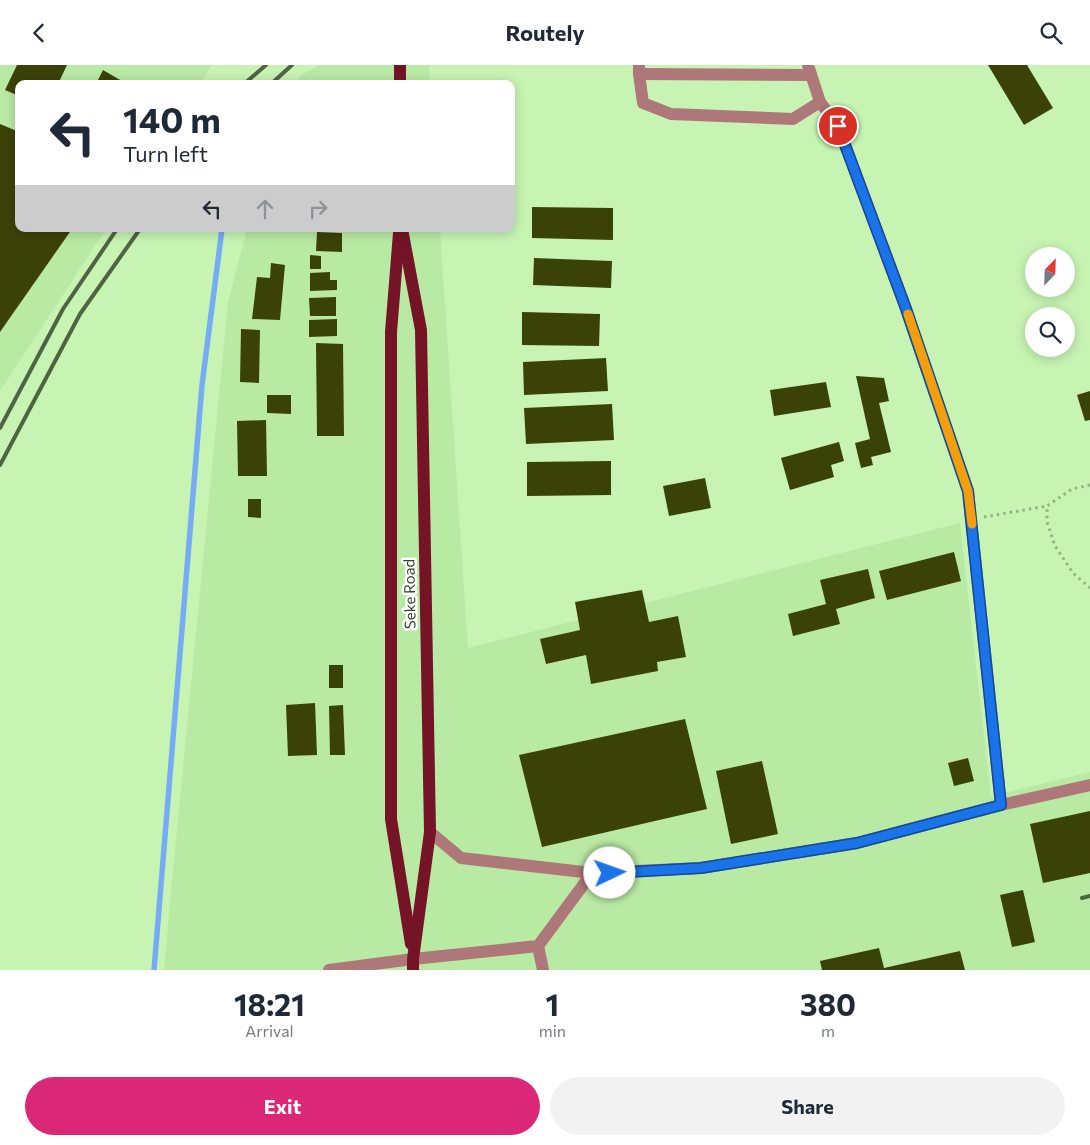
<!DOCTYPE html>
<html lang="en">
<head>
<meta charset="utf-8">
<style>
  body { margin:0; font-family:Commissioner,sans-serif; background:#f2f2f3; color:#1f2937; height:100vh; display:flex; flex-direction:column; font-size:19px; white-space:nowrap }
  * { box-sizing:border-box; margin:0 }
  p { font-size:16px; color:#747a83 }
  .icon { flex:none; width:28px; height:28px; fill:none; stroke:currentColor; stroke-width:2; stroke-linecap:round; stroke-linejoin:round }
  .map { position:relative; height:905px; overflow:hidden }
  .panel { display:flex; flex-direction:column; background:#fff; flex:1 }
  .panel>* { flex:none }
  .top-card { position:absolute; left:15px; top:15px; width:500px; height:152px; border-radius:10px; box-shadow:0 2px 12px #0003; background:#fff; color:#1f2937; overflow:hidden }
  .needle { width:32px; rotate:23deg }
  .fabs { position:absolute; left:1025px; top:182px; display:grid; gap:10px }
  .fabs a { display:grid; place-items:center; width:50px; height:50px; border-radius:50%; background:#fff; box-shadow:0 2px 12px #0003; font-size:25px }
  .pin { position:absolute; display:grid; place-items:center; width:42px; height:42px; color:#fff; margin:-21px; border:2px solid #fff; border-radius:50%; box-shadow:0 1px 5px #0007 }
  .me { position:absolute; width:55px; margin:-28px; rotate:87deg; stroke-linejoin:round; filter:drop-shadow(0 0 4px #0008) }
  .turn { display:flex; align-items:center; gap:18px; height:105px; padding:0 25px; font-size:22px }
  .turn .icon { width:65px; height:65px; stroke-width:2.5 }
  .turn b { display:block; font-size:35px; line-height:42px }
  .lanes { display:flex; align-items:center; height:48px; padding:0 25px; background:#0003; justify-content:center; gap:25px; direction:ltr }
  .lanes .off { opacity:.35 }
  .eta { display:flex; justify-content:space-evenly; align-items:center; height:85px; text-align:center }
  .eta b { font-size:30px; font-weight:700; line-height:35px }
  .button { display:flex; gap:10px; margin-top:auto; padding:10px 25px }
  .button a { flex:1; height:58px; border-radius:30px; background:#db2777; color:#fff; font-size:20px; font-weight:700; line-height:58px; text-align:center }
  .button a+a { background:#f2f2f3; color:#1f2937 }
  header { display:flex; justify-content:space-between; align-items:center; height:65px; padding:0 25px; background:#fff; font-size:22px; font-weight:700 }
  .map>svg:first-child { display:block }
</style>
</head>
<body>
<header><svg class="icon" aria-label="back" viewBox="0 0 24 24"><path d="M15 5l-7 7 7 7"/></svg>Routely<svg class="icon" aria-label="search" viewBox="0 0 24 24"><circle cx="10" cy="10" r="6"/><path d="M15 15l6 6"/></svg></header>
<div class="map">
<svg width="1090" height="905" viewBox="0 0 1090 905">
  <rect width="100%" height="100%" fill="#c7f4b3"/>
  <g fill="#b9eaa4">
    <path d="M0,0H212L200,19H19V164H106L0,326Z"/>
    <path d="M319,0H429L430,19H297L300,11Z"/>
    <path d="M247,164H440L468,583L960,458L991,731L1090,707V905H164L172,816L228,237Z"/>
  </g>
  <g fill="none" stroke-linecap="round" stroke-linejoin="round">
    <path stroke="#76acf6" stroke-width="5.5" d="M154,905L202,320L222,164"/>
  </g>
  <g fill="#3b4207">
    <path d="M17,0H67L58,19H19V31L5,25Z"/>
    <path d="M988,0H1027L1053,43L1024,60Z"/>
    <path d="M103,5L127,19H96Z"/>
    <path d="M0,59L19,67V164H72L0,267Z"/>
    <path d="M532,142L613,143V175L532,173Z"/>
    <path d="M317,167L342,168V187L316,186Z"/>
    <path d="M310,190L321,191V204H310Z"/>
    <path d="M534,193L612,196L611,223L533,220Z"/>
    <path d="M271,198L285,200L280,255L252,254L257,212L270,213Z"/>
    <path d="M330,207V215H337V225L310,226V208Z"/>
    <path d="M336,232V251H310L309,233Z"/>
    <path d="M522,247L600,249L599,281L522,280Z"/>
    <path d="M337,254V271L309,272V255Z"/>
    <path d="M241,264L260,265L259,318L240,317Z"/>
    <path d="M316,278L343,279L344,371H317Z"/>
    <path d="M606,293L608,326L524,330L523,297Z"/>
    <path d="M856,311L884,313L889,336L879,338L891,387L871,392L873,400L861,403L855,378L870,374Z"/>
    <path d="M826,317L831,342L774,351L770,325Z"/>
    <path d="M1090,326V355L1085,356L1077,330Z"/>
    <path d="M267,330H291V349L267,348Z"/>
    <path d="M612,339L614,375L526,379L524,343Z"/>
    <path d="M266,355L267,411H238L237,356Z"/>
    <path d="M839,377L844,396L831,400L834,412L790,425L781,393Z"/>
    <path d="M611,396V430L527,431V397Z"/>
    <path d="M705,413L711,443L669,451L663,421Z"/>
    <path d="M248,434H261V453L248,452Z"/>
    <path d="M954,487L961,516L887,535L879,506Z"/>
    <path d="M868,504L875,533L836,544L840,559L793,571L788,549L826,539L820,515Z"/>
    <path d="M642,525L649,557L678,551L686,592L657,597L658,606L591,619L586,590L546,599L540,574L580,565L575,537Z"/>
    <rect x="329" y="600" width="14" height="23"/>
    <path d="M315,638L317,690L288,691L286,640Z"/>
    <path d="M343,640L345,690H330L329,641Z"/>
    <path d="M685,654L707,744L542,782L519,690Z"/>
    <path d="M968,693L974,716L954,721L948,698Z"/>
    <path d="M762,696L778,769L731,779L716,706Z"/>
    <path d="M1090,746V808L1043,818L1030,759Z"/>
    <path d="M1023,825L1035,877L1012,882L1000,830Z"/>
    <path d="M879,883L884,903L960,886L965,905H822L820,896Z"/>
  </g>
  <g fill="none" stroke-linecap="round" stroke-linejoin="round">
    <g stroke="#91b481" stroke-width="3" stroke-dasharray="2.5 4" stroke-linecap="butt">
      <path d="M1090,420L1072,424L1047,441V457L1055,481L1073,508L1090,523"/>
      <path d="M984,452L1047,441"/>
    </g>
    <g stroke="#ae787a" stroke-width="12">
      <path d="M639,0V9L643,38L671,49L793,54L820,37"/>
      <path d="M808,0L820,37L838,61L905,241L968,426L1001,740"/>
      <path d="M639,9L811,10"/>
      <path d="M430,767L461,793L592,808L701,803L857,778L1001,740L1090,720"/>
      <path d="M538,881L543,905"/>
      <path d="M329,905L413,894L538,881L592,808"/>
    </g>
    <g stroke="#751426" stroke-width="12">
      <path d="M400,0V19"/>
      <path d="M402,164L421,265L430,767L413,894V905"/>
      <path d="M399,168L391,267V754L411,879"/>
    </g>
    <g stroke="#4e6544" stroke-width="4">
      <path d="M244,19L266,0"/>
      <path d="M271,19L292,0"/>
      <path d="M0,363L63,244L117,164"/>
      <path d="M0,400L80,249L140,164"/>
      <path d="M1082,833L1090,831"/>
    </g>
  </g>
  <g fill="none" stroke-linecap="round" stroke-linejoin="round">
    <g stroke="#114b97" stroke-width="12">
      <path id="route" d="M610,808L701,803L857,778L1001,740L968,426L905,241L838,61"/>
    </g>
    <use href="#route" stroke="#1a73e8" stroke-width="9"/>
    <path stroke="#f59e0b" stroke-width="9" d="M908,249L968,426L972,459"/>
  </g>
  <g text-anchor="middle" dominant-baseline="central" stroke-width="5" stroke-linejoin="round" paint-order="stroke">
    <g font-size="15" fill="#314329" stroke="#fff">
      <text transform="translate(409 529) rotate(-91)">Seke Road</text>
    </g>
  </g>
</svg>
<div class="fabs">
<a><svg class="needle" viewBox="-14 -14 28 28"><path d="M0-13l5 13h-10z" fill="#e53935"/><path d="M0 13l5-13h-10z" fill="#747a83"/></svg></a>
<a><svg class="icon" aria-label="search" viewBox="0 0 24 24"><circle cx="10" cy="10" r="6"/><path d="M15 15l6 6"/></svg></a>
</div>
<div class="pin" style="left:838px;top:61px;background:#d93025"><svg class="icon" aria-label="arrive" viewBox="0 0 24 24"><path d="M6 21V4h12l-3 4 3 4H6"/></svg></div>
<svg class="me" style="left:610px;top:808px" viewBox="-20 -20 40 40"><circle r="19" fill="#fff"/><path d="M0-13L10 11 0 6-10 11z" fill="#1a73e8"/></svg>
<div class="top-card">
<div class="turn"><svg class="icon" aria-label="left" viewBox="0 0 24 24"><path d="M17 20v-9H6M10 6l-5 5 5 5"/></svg><div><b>140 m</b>Turn left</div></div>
<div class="lanes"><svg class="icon" aria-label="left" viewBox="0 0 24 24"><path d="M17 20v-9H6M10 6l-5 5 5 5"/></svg><svg class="icon off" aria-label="ahead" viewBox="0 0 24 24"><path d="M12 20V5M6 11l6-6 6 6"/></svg><svg class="icon off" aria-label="right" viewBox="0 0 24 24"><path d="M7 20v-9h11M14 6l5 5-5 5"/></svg></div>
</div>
</div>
<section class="panel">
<div class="eta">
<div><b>18:21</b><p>Arrival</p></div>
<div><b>1</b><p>min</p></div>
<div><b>380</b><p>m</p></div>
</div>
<div class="button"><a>Exit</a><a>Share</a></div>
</section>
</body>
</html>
